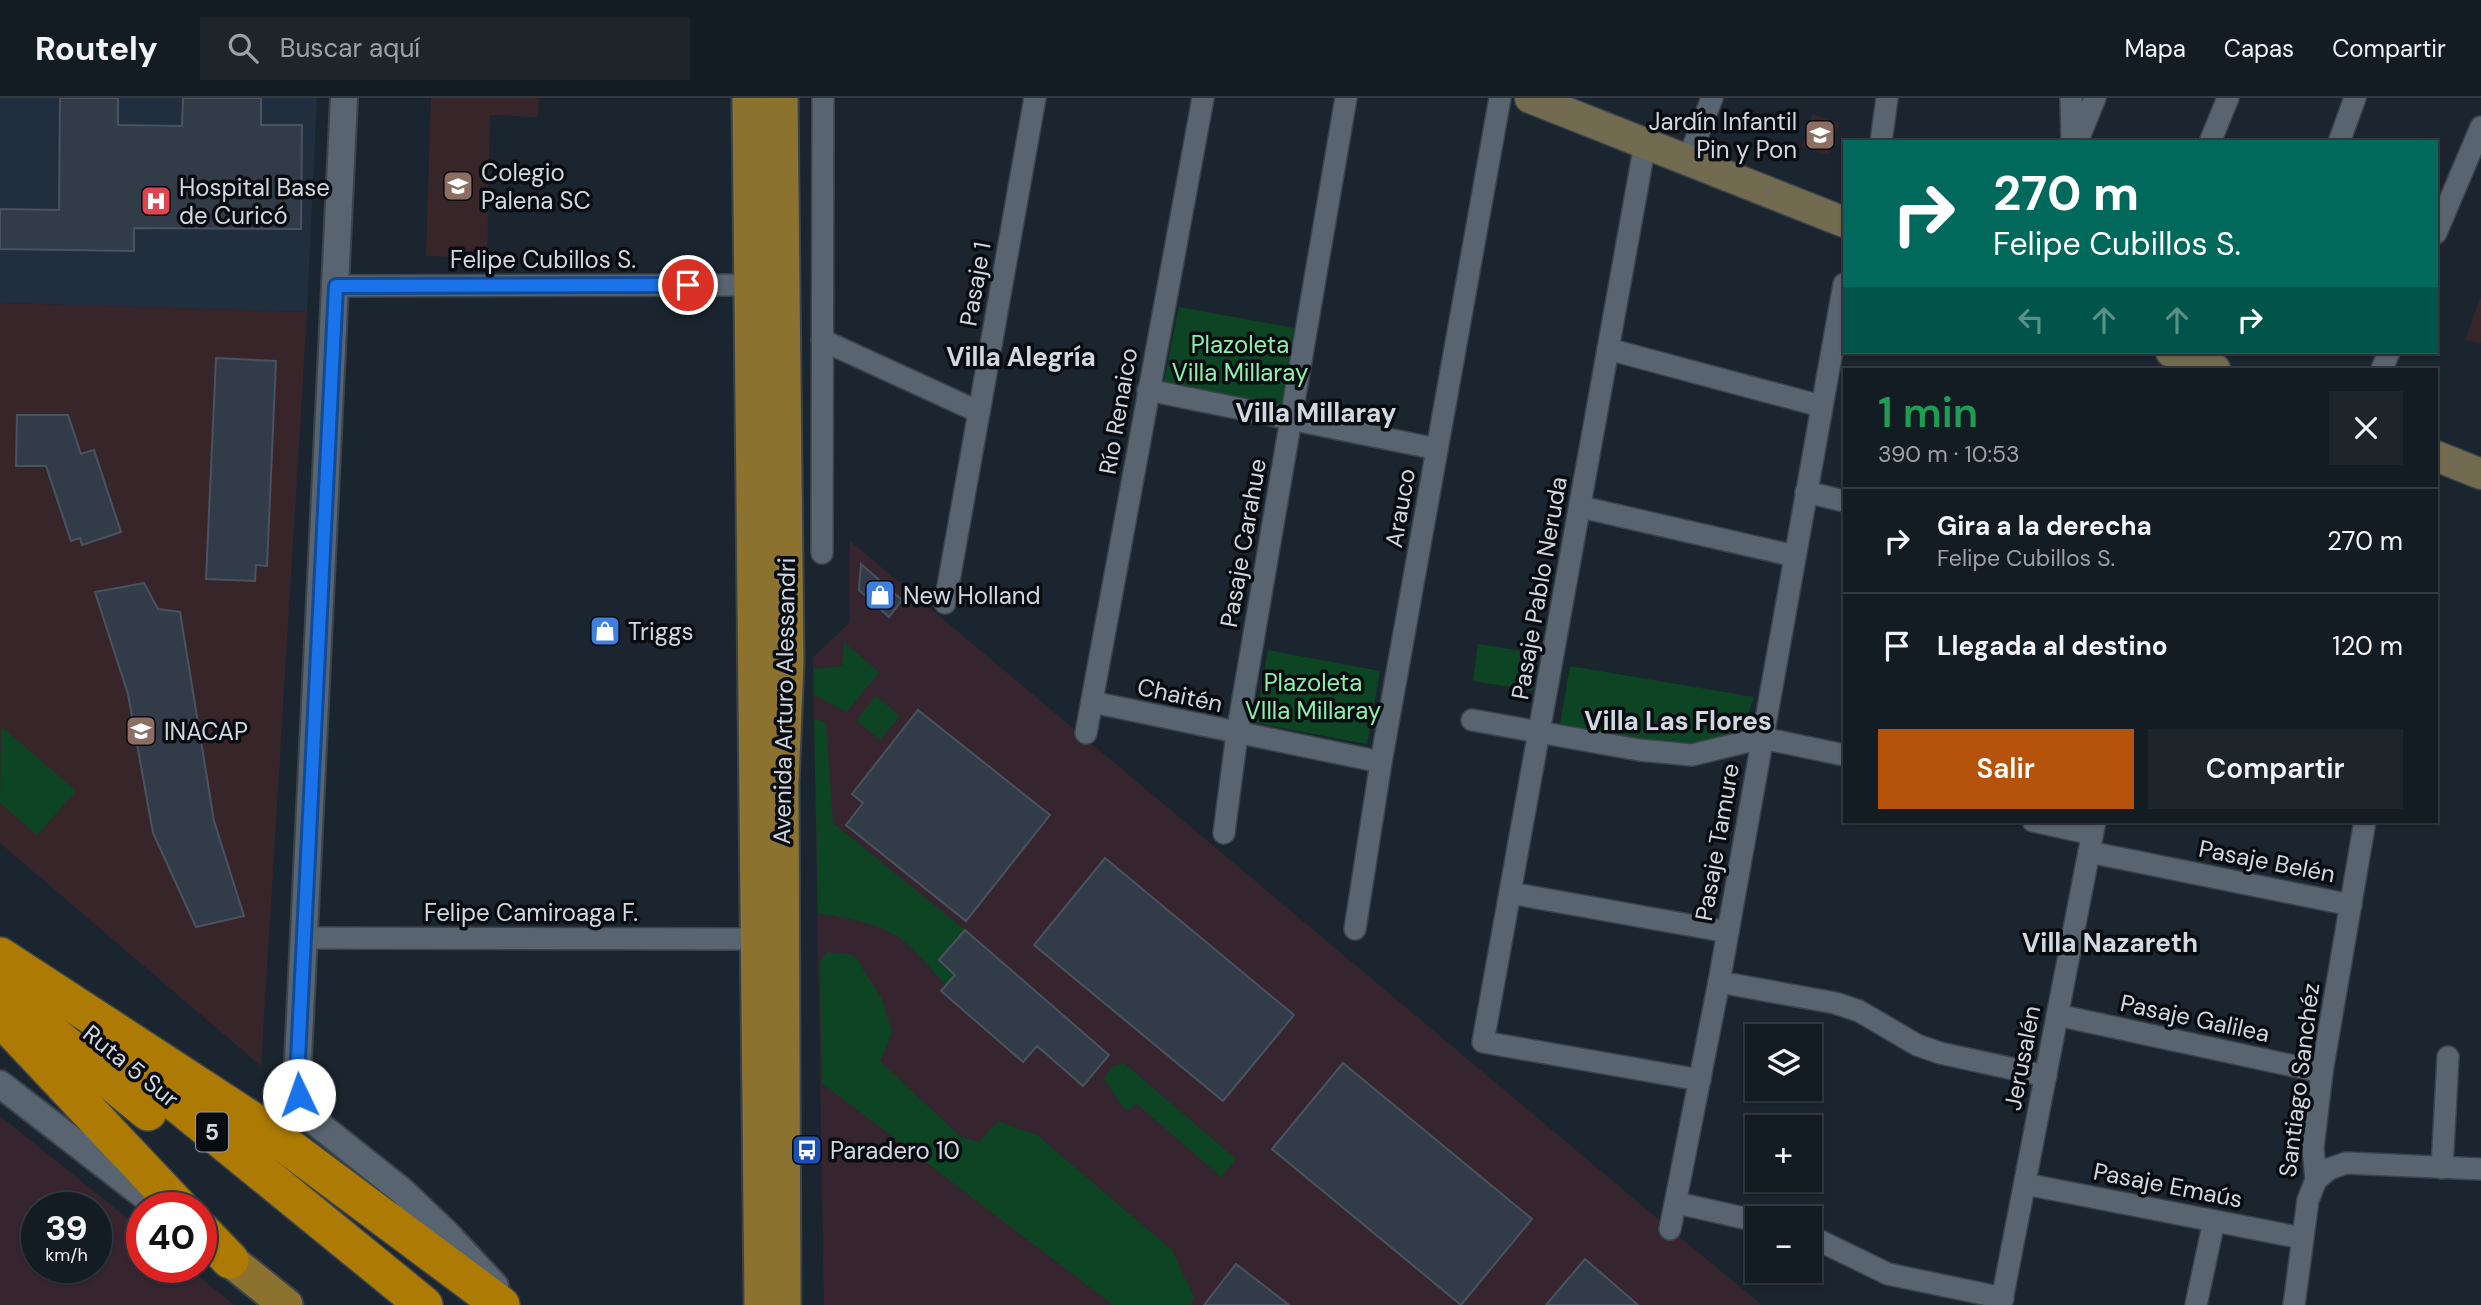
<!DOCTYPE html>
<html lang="es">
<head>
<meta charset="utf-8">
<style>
  body { margin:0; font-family:"DM Sans",sans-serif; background:#1d252b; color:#f1f3f6; height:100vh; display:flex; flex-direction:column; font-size:26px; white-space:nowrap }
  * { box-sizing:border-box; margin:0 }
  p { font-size:23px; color:#9da1a6 }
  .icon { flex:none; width:38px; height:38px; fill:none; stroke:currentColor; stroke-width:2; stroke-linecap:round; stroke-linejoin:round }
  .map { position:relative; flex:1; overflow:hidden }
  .sheet { position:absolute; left:1843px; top:270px; width:595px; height:455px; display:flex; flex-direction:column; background:#141c23; border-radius:0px; box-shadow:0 2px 5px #0004,0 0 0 2px #333a41 }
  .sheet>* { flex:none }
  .guide { position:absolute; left:1843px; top:42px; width:595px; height:214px; border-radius:0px; box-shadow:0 2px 5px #0004,0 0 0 2px #333a41; background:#00695c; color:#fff; overflow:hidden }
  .tools { position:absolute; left:1745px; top:926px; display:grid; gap:14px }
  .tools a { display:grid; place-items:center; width:77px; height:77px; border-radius:0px; background:#141c23; box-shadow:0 2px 5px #0004,0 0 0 2px #333a41; font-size:35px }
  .speed { position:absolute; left:21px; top:1094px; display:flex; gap:14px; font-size:35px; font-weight:700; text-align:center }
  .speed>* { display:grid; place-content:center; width:91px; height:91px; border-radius:50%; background:#141c23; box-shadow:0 2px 5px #0004,0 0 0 2px #333a41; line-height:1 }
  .speed small { font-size:18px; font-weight:400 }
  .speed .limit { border:10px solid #d22; background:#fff; color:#111 }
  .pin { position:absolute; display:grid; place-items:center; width:60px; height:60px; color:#fff; margin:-30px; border:4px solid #fff; border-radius:50%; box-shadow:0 2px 7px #0007 }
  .me { position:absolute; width:77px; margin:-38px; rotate:357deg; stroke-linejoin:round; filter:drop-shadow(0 0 5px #0008) }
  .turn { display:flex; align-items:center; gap:24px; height:147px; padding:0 35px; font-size:32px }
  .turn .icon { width:91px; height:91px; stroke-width:2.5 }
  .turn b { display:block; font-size:49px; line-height:60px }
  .lanes { display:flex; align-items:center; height:66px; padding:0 35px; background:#0003; justify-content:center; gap:35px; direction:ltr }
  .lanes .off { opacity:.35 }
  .round { display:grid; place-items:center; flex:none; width:74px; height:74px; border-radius:0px; background:#1d252b }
  .overview { display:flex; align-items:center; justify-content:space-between; height:119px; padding:0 35px }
  h1 { font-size:42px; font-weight:600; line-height:52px; color:#1e9e55 }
  .button { display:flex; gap:14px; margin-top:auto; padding:14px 35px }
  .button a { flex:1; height:80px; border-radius:0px; background:#b45309; color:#fff; font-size:28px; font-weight:600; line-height:80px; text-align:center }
  .button a+a { background:#1d252b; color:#f1f3f6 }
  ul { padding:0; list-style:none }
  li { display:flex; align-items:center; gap:21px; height:105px; padding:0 35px; border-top:2px solid #333a41 }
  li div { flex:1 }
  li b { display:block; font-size:26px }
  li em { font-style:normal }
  header { display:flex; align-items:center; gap:42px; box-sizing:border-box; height:98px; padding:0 35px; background:#141c23; border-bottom:2px solid #333a41 }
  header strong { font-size:33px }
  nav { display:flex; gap:38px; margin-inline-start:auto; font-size:24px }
  .search { width:490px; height:63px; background:#1d252b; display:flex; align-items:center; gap:18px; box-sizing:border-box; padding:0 24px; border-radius:0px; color:#9da1a6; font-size:26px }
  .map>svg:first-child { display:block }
</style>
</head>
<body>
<header>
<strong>Routely</strong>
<div class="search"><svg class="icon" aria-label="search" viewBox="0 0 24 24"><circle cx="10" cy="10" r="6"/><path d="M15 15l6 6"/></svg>Buscar aquí</div>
<nav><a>Mapa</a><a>Capas</a><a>Compartir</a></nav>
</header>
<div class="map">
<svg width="2481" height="1207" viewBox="0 0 2481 1207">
  <rect width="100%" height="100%" fill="#1b252f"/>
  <path fill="#202e3e" d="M0,0H317L307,214L0,205Z"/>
  <g fill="#36252e" fill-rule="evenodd">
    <path d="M850,443L1670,1131L1762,1207H824L813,560L850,524Z"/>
    <path d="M0,1018L142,1132V1169H187L234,1207H0ZM37,1110H96V1169H37Z"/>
  </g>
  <g fill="#38252a">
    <path d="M431,0H539L538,19L490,17L487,160L426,158Z"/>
    <path d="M1812,16L1839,25L1829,57L1802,49Z"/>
    <path d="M2481,198V245L2465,242Z"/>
    <path d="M0,205L307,214L261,968L0,745Z"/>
  </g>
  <g fill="#0c4424">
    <path d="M1179,209L1294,230L1281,309L1164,283Z"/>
    <path d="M844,544L879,574L847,614L814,597V571L842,568Z"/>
    <path d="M1478,546L1539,556L1533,593L1473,583Z"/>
    <path d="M1268,552L1380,573L1367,646L1255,625Z"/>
    <path d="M1570,568L1754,599L1746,622L1733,644L1702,654L1558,638Z"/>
    <path d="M876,598L900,618L880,642L856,622Z"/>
    <path d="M814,621L826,624L833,725L965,832L939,862L955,877L946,888C899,831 890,828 818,815Z"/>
    <path d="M1,628L76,693L37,737L0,705Z"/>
    <path d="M827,854L854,857L882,901L892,934L880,963L961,1039L979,1044L998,1023L1037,1037L1172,1152L1194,1199L1190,1207H1113L822,985L820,864Z"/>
    <path d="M1124,965L1236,1061L1221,1079L1137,1006L1126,1013L1104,981L1112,969Z"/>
  </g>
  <g fill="#323c48" stroke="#495360" stroke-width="2">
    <path d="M60,0H118V27L182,28L183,0H261V27H302L301,131L134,130V153L0,151V111L59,112Z"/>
    <path d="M216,260L276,263L267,468L256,467L255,483L206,481Z"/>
    <path d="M17,317H68L81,356L94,352L121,434L82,447L80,440L71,443L46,368H16Z"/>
    <path d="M861,466L902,502L889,519L859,492Z"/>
    <path d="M144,485L158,511L180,514L214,723L244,818L196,829L153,735L128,596L95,494Z"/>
    <path d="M918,612L1050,717L966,823L846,727L863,705L852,696Z"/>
    <path d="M1105,760L1294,917L1223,1003L1034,847Z"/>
    <path d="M965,832L1109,957L1083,988L1037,948L1023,964L941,893L955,877L939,862Z"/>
    <path d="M1343,965L1532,1121L1461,1207L1272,1051Z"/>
    <path d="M1585,1161L1638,1207H1546Z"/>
    <path d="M1236,1166L1289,1207H1204Z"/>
  </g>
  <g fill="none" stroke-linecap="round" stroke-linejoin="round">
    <g stroke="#3b434b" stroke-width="24">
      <g id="minor">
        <path d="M2071,0L2072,44"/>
        <path d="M1881,44L1887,0"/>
        <path d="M2077,44L2095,0"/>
        <path d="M2210,44L2228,0"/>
        <path d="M2339,44L2355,0"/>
        <path d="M1645,46L1483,944L1700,982"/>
        <path d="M1688,62L1712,0"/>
        <path d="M2436,135L2481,29"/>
        <path d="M336,188L750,187"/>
        <path d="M822,242L979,314"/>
        <path d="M1608,251L1821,308"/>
        <path d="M2382,271L2389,254"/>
        <path d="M1148,292L1437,351"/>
        <path d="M1806,394L1844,403"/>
        <path d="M1581,409L1795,458"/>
        <path d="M822,455L823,0"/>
        <path d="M945,505L1035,0"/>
        <path d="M1092,604L1381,664"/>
        <path d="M1472,622L1639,652L1692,657L1762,640L1844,657"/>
        <path d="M1086,635L1203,0"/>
        <path d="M2033,723L2092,736"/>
        <path d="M1224,735L1237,636L1346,0"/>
        <path d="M2089,754L2351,807"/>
        <path d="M1510,795L1728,834"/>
        <path d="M1355,831L1381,664L1500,0"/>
        <path d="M304,840L757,841"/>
        <path d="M1719,884L1835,905L1859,913L1917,947L1940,955L2046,978"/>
        <path d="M2057,917L2322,974"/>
        <path d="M2442,1070L2448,959"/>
        <path d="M2316,1082L2329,1071L2346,1065L2481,1071"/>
        <path d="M2025,1086L2302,1140"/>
        <path d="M1677,1105L1757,1123"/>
        <path d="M1670,1131L1719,884L1844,186"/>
        <path d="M1810,1138L1888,1176L2003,1200"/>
        <path d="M2001,1207L2095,723"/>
        <path d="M2196,1207L2214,1123"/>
        <path d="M2294,1207L2308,1102L2316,1082L2313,1050L2322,974L2365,723"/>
      </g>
    </g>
    <g stroke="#3b434b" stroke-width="30">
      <g id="tertiary">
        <path d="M344,0L297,982L303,1008L314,1023L402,1093L447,1136L495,1188"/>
        <path d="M0,986L160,1110"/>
      </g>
    </g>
    <g stroke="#3b434b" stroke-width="33">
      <g id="secondary">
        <path d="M1530,0L1844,124"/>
        <path d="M2171,254L2215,271"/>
        <path d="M2436,358L2481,376"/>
      </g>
    </g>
    <g stroke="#3b434b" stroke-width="37">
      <g id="primary">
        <path d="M749,0L761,1207"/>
        <path d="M781,0L787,564L782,685L784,1207"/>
        <path d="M230,1162L286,1207"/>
      </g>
    </g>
    <g stroke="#3b434b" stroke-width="40">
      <g id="motorway">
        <path d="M0,858L259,1027L501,1207"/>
        <path d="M0,893L148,1014"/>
        <path d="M0,919L180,1110"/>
        <path d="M132,969L424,1207"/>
        <path d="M201,1132L230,1162"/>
      </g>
    </g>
    <use href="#minor" stroke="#596471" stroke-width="21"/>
    <use href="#tertiary" stroke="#596471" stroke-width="26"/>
    <use href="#secondary" stroke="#726b50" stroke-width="30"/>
    <use href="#primary" stroke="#8b722f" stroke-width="33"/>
    <use href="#motorway" stroke="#ad7b03" stroke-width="37"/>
  </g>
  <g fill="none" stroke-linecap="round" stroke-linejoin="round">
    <g stroke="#114b97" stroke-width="18">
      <path id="route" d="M299,997L298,961L336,188L688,187"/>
    </g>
    <use href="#route" stroke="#1a73e8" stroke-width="12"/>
  </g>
  <defs>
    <g id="school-square" transform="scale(1.575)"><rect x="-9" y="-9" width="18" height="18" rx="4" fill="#8d6e63" stroke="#090d12"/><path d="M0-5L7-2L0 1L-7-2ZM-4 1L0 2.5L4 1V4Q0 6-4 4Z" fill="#fff"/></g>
    <g id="hospital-square" transform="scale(1.575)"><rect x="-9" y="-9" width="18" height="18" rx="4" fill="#e0444e" stroke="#090d12"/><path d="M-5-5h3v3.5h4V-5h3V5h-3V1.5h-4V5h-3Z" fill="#fff"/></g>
    <g id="shop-square" transform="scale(1.575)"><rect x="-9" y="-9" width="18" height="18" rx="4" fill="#3f7fe0" stroke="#090d12"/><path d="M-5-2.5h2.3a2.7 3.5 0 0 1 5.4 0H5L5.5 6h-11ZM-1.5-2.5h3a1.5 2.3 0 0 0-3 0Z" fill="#fff"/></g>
    <g id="university-square" transform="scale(1.575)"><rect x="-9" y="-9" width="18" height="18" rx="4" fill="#8d6e63" stroke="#090d12"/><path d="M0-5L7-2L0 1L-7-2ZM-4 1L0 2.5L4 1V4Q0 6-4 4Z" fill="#fff"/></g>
    <g id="bus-square" transform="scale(1.575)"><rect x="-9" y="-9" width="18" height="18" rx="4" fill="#1a4fb4" stroke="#090d12"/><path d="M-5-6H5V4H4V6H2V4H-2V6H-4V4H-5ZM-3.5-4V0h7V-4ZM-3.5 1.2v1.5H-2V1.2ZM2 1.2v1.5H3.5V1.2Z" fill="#fff"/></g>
  </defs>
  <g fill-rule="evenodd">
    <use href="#school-square" x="1820" y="37"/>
    <use href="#school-square" x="458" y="88"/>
    <use href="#hospital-square" x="156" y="103"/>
    <use href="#shop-square" x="880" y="497"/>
    <use href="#shop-square" x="605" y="533"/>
    <use href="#university-square" x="141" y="633"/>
    <use href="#bus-square" x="807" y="1052"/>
  </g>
  <g text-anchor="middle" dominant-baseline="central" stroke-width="7" stroke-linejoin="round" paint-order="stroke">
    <rect fill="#090d12" stroke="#969ba2" stroke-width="2" x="196" y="1014.5" width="32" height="39" rx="5"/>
    <g font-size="23" font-weight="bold" fill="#d2d8e0">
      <text x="212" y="1034">5</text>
    </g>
    <g font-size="24" fill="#d2d8e0" stroke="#090d12" text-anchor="start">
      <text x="1797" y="23" text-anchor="end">Jardín Infantil<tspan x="1797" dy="28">Pin y Pon</tspan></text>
      <text x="481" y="74">Colegio<tspan x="481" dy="28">Palena SC</tspan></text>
      <text x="179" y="89">Hospital Base<tspan x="179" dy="28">de Curicó</tspan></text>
      <text x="903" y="497">New Holland</text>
      <text x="628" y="533">Triggs</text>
      <text x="164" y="633">INACAP</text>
      <text x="830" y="1052">Paradero 10</text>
    </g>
    <g font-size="24" fill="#d2d8e0" stroke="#090d12">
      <text x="543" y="161">Felipe Cubillos S.</text>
      <text transform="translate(975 186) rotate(-80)">Pasaje 1</text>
      <text transform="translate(1118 313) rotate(-80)">Río Renaico</text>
      <text transform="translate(1400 410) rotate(-80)">Arauco</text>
      <text transform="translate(1243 445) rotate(-80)">Pasaje Carahue</text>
      <text transform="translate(1539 490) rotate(-80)">Pasaje Pablo Neruda</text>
      <text transform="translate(1180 597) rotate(12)">Chaitén</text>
      <text transform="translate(784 603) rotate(-89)">Avenida Arturo Alessandri</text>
      <text transform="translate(1717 744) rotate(-80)">Pasaje Tamure</text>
      <text transform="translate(2267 763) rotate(11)">Pasaje Belén</text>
      <text x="531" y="814">Felipe Camiroaga F.</text>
      <text transform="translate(2195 920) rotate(12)">Pasaje Galilea</text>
      <text transform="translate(2022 960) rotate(-79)">Jerusalén</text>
      <text transform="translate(131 968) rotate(39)">Ruta 5 Sur</text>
      <text transform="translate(2299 982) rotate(-83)">Santiago Sanchéz</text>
      <text transform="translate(2168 1087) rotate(11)">Pasaje Emaús</text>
    </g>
    <g font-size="24" fill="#8bf0ab" stroke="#090d12">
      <text x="1240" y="246">Plazoleta<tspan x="1240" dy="28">Villa Millaray</tspan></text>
      <text x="1313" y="584">Plazoleta<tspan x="1313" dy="28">VIlla Millaray</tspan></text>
    </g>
    <g font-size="26" font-weight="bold" fill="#d2d8e0" stroke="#090d12">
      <text x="1021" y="259">Villa Alegría</text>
      <text x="1316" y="315">Villa Millaray</text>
      <text x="1678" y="623">Villa Las Flores</text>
      <text x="2110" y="845">Villa Nazareth</text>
    </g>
  </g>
</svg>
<div class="tools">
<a><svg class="icon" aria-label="layers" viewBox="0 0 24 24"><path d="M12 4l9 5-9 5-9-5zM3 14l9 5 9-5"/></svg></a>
<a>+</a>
<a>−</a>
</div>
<div class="speed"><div>39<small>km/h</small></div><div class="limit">40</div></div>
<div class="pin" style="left:688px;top:187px;background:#d93025"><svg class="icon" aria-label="arrive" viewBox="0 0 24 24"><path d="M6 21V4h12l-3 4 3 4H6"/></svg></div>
<svg class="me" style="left:299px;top:997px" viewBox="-20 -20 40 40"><circle r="19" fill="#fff"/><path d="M0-13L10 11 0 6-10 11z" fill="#1a73e8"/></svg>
<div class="guide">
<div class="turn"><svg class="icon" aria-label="right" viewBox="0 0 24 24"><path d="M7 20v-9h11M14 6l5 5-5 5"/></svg><div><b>270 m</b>Felipe Cubillos S.</div></div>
<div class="lanes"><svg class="icon off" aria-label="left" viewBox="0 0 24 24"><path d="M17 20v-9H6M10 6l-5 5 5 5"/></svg><svg class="icon off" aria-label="ahead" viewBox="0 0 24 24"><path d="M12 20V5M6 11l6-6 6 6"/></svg><svg class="icon off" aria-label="ahead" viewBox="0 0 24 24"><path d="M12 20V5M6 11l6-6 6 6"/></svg><svg class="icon" aria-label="right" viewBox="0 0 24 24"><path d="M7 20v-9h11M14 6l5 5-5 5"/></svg></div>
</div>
<section class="sheet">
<div class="overview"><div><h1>1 min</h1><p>390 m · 10:53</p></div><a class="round"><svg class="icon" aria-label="close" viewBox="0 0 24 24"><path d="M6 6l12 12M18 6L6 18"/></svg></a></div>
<ul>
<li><svg class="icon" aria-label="right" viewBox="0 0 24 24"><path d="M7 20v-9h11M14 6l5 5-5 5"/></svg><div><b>Gira a la derecha</b><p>Felipe Cubillos S.</p></div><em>270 m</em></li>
<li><svg class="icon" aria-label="arrive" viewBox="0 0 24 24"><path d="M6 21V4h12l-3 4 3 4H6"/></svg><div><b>Llegada al destino</b></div><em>120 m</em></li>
</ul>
<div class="button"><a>Salir</a><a>Compartir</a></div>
</section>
</div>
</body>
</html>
